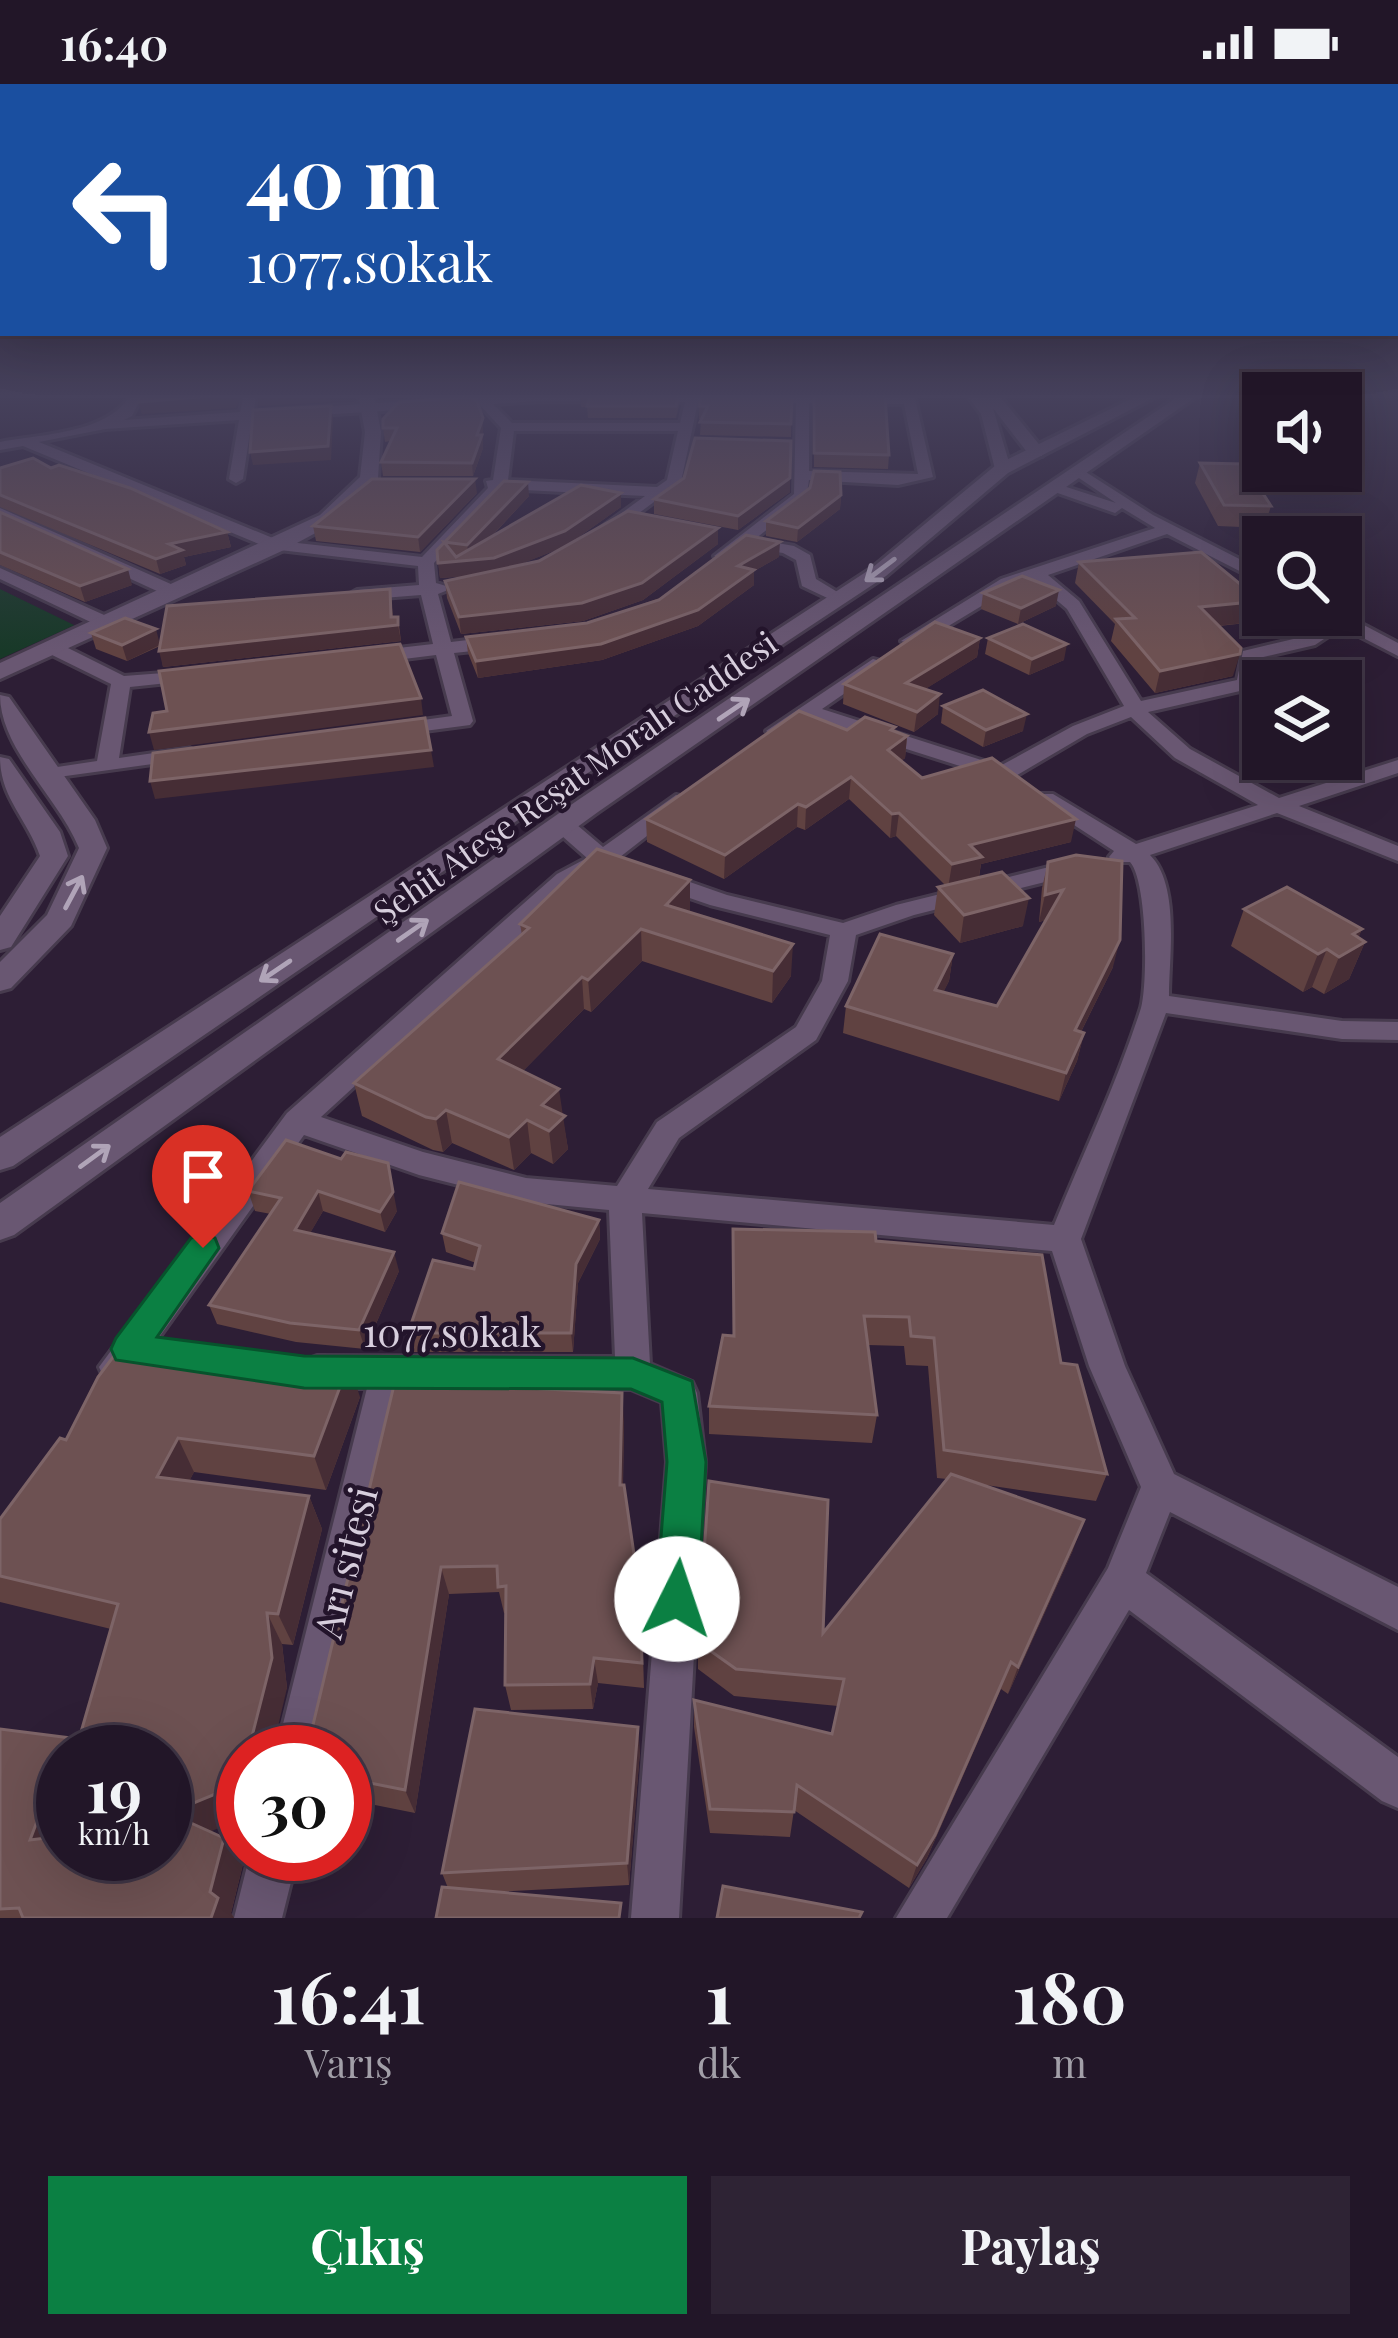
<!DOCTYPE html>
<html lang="tr">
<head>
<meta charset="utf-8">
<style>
  body { margin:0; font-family:"Playfair Display",serif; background:#2e2334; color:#f1f3f6; height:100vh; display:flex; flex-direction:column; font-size:45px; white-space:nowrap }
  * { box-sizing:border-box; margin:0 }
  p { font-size:39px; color:#a29fa8 }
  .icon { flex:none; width:66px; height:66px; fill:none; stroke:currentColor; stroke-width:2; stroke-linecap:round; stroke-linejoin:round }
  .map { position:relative; height:1834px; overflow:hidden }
  .panel { display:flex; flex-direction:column; background:#221628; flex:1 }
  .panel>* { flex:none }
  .guide { position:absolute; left:0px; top:0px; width:1398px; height:252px; box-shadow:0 12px 48px #0002,0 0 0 3px #3f3545; background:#1a4fa0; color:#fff; overflow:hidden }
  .controls { position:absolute; left:1242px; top:288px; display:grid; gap:24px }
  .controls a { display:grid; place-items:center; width:120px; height:120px; border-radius:0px; background:#221628; box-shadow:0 12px 48px #0002,0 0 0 3px #3f3545; font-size:60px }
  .speed { position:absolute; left:36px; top:1641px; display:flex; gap:24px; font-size:60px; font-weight:700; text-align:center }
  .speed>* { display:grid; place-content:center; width:156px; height:156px; border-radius:50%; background:#221628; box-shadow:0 12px 48px #0002,0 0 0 3px #3f3545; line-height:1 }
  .speed small { font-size:30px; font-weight:400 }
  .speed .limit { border:18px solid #d22; background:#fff; color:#111 }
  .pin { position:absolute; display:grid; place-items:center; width:102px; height:102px; color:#fff; margin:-123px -51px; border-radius:50% 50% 50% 0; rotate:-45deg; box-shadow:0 0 12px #0007 }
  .pin .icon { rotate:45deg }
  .me { position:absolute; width:132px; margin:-66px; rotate:4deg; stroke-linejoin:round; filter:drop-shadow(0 0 9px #0008) }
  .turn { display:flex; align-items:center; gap:42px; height:252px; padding:0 48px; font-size:54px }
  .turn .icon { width:156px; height:156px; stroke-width:2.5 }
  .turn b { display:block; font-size:84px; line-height:102px }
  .eta { display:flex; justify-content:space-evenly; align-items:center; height:204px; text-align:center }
  .eta b { font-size:72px; font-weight:700; line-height:84px }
  .button { display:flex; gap:24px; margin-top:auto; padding:24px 48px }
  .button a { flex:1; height:138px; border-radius:0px; background:#0b8043; color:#fff; font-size:48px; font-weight:700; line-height:138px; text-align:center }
  .button a+a { background:#2e2334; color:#f1f3f6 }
  .status { display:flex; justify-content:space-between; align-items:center; height:84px; padding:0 60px; background:#221628; direction:ltr }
  .status svg { height:33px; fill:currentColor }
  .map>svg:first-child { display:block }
</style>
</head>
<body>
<div class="status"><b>16:40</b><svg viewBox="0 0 49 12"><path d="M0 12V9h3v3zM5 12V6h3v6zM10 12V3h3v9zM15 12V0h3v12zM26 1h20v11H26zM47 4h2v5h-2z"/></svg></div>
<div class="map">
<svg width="1398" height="1834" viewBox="0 0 1398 1834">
  <rect width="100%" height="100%" fill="#2d1e35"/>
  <path fill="#183928" d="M0,505L74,541H75L0,575Z"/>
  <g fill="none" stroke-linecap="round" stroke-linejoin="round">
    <path stroke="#001010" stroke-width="4.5" d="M1391,310L1398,315"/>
    <g stroke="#473b4e" stroke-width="6">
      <g id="minor">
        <path d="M131,310H143L132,332L124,336L240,328L244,310H256L254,327L473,313L471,310H914L933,393L898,401L809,396L806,415L755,455L794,462L810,471L816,495L849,515L840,520L802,502L796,476L783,469L744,463L728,475L714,472L794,410L796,319L698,318L681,398L608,452L594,449L645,412L503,405L434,479L436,499L453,504L438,510L451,558L501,552L510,558L501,564L454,569L473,637L470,641L394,651L384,645L387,641L452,632L436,571L372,579L363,573L372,567L433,560L421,511L357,516L348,511L357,506L419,501L418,482L271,465L23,362L0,366V358C40,350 109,350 131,310ZM539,317L685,318L680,339H512L493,320ZM809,319L904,320L918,390L809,387ZM480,321L501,344L493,396L486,397L488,404L422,473L280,457L39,358L105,345L239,336L229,395L236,399L243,395L252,335ZM514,347H678L667,396L657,403L508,396Z"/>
        <path d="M1078,383L1153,431L1263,487V499L1167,450L1048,491L1079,517L1141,617L1237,596L1243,567L1302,553L1328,536L1323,531L1341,529L1398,559V572L1342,543L1315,561L1259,574L1253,604L1148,628L1190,665L1279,714L1398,676V689L1299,722L1398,762V777L1277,729L1150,771C1180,801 1169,872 1169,912L1342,937L1398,938V956L1342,955L1166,929L1081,1155L1125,1282L1174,1390L1398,1503V1546L1170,1428L1146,1489L1398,1673V1724L1382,1717L1129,1526L947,1834H896L1108,1484L1141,1403L1089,1282L1052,1167L642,1129L650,1280L692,1298L697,1309L705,1378L679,1834H631L667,1378L662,1318L631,1305L403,1304L320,1668H276L367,1304H317L304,1299L299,1288L304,1277L317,1272L615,1273L609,1126L526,1118L419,1091L304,1051L130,1294L117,1299L104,1294L99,1283L287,1029L557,790L587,774L554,745V735H570L603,763L676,711L684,713V723L620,773L628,780L624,785L604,784L575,800L321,1033L423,1068L526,1094L617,1102L657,1038L796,943L822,897L830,851L710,821L649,800L646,795L649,790H667L727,811L843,839L896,821L1077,776L1085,778L1089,783L1085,788L914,831L856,851L848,897L816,956L679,1054L648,1105L1054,1141C1083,1070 1118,997 1141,924C1148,899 1147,796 1130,778H1113L1109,773L1114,767L1034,715L1037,710H1053L1136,760L1258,721L1175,674L1131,633L1087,650L1007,697L809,634L776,653L766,647L873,575L880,577V585L822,625L1000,682L1073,642L1124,622L1067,525L1033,496L1013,503L917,561L901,557L1001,495L1155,444L1122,424L1115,429L1049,406V400L1054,399L1116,419L1073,390L1071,387Z"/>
        <path d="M0,424L182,505L185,509L170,513L0,435Z"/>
        <path d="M0,484L113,535L116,539L101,543L0,495Z"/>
        <path d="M46,560H60L124,592L203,586V594L196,596L130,603L119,674L189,664L200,670L196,674L44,695V685L97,677L111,600L46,568Z"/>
        <path d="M250,1770H298L282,1834H234Z"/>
      </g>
    </g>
    <g stroke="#473b4e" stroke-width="6">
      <g id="tertiary">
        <path d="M358,310H374L381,348L378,394L334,439L284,466L0,595V579L320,431L360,393L365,348Z"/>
        <path d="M966,310L985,314L986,310H998L1042,364V372H1030L993,324L1011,385L996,389L981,330Z"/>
      </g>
    </g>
    <g stroke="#473b4e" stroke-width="6">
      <g id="secondary">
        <path d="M1141,310H1161L1008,389L886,492L553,712L13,1082L0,1086V1053L872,484L996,381Z"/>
        <path d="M1182,310H1200L598,728L14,1151L0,1156V1119L578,716Z"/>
        <path d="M0,611L9,613L95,736L107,764L71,842L11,904L0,907V878L47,831L79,764C58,713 0,665 0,611Z"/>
        <path d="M0,673L9,675L60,748L68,772L11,863L0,866V832L40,772C27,734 0,714 0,673Z"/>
      </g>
    </g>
    <use href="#minor" fill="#695772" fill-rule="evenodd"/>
    <use href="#tertiary" fill="#695772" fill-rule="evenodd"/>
    <use href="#secondary" fill="#695772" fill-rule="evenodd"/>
  </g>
  <g fill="#604241" fill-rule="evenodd">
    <path d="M580,310H679V322L676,334H588L587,323H581Z"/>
    <path d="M792,311L791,353L700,351L701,335H699V322Z"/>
    <path d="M814,311L889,371L888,385L814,383Z"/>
    <path d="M483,334V364L473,392H383L381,378L390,357L385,358L383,344Z"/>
    <path d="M1200,379L1271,422L1264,444L1218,442L1195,399Z"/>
    <path d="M0,384H51L227,448L231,463L184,473L186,481L160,490L0,423Z"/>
    <path d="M684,394L790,408L738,446L654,430V415Z"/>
    <path d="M504,397L529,412L492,452L621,409V423L566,462L718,444V460L643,516L583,537L461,550L447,514L445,497L468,492L440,494L437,466ZM566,462L539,477L515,482Z"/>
    <path d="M477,409L420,468L316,457L313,442Z"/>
    <path d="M841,411L840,425L797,458L766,452V437Z"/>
    <path d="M0,428L132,501L85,518L0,481Z"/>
    <path d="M779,473L754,487V501L698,542L602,576L478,594L468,569L466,553L587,539Z"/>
    <path d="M1079,478L1261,517L1255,538L1219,542L1233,592L1155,609L1111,557L1115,540L1075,499Z"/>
    <path d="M390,505L393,533H398L401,557L163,583L160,562L127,577L96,565L91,549L160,560Z"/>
    <path d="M983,509L1056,522L1018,540L981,525Z"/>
    <path d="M980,554L977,573L925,605L938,630L914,648L843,620L844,600Z"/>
    <path d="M988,554L1064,576L1029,591L985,570Z"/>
    <path d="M943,622L1023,647L983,663L941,639Z"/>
    <path d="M847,646L895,647L907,652L905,674L901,677L922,694L1071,758L981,780L979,793L1023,842L960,859L934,831L938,803L945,801L896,752L890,754L849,715L805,746L797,743L724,795L647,758L646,735Z"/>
    <path d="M1048,778L1113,883L1081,948L1084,949L1077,977L1059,1017L843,949L846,922L953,870L949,897L943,908L997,922L1046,836L1039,838L1042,804Z"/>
    <path d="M690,796L689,828L791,892L772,919L642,877L591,928L584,925L523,987L562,1031L568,1065L553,1080L531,1069L514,1086L452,1059L443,1068L433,1066L362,1032L354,999L522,851L520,840Z"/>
    <path d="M1244,825L1362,845L1358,854L1365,858L1349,895L1324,910L1312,903L1303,908L1231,862Z"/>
    <path d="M286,1056L397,1127L385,1148L323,1127L310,1149L399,1187L365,1265L296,1258L217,1240L209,1221L271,1130L255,1127L248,1107Z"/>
    <path d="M599,1136L600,1155L578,1199L573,1268H413L408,1249L474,1185L476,1179L446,1168L442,1149Z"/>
    <path d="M733,1145L876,1157L1061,1279L1107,1390L1096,1417L979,1400L1073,1466L1008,1610L1001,1605L927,1774L909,1804L794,1726L790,1753L710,1749L694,1643V1616L832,1650L838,1622L734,1612L698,1585V1558L823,1549L947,1395L937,1394L928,1282L906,1281L904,1262L868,1261L877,1331L872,1359L709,1350V1322L733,1252Z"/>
    <path d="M395,1297L624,1337L623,1401L642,1538L644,1604L598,1599L593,1625L511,1626L505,1601L506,1529H504L499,1508L449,1510L415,1729L345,1715V1668L312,1645Z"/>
    <path d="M360,1313L326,1406L194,1388L189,1397L309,1412L322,1445L293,1561L282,1560L287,1604L210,1747L224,1754L243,1780L231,1829L234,1834H0V1645L79,1655L111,1545L0,1518V1435L66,1356ZM63,1668L165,1770H63Z"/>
    <path d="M640,1667L629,1801L494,1808L448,1804L442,1789Z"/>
  </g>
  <g fill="#462d35">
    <path d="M242,310L236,324L142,330L138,318Z"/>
    <path d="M257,310H330L331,318L259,322Z"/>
    <path d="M379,310H450L379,314Z"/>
    <path d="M331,322L333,335L331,376L253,381L250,368Z"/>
    <path d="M483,334V364L473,392L472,379L477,351Z"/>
    <path d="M790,394V408L738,446V432Z"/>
    <path d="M475,395L477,409L420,468L418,453Z"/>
    <path d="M528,398L529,412L469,476L621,409V423L566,462L496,490L440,494L438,479L469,476L467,461Z"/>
    <path d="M841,411L840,425L797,458L798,444Z"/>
    <path d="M718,444V460L643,516L583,537L461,550L459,533Z"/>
    <path d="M227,448L231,463L184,473L186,481L160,490L156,475L169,460Z"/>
    <path d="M780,458L779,473L754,487V501L698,542L602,576L478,594L476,577L601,560Z"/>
    <path d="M128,485L132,501L85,518L80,502Z"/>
    <path d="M390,505L393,542L398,541L401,557L163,583L159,567Z"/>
    <path d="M1059,506L1056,522L1018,540L1021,524Z"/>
    <path d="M1261,517L1255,538L1195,544L1200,523Z"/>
    <path d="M156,545L160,561L127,577L122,561Z"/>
    <path d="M980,554L977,573L903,619L906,599Z"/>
    <path d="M1067,560L1064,576L1029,591L1032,575Z"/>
    <path d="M1240,570L1233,592L1155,609L1160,587Z"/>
    <path d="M940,610L938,630L914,648L917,628Z"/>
    <path d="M421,614L423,631L154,666L149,648Z"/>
    <path d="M1027,630L1023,647L983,663L986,646Z"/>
    <path d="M895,643L893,663L907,652L905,674L886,688L891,646Z"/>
    <path d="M431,666L434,683L155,715L150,697Z"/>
    <path d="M851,693L849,715L805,746L806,723Z"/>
    <path d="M798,720L797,743L724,795L725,771Z"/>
    <path d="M899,729L896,752L890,754L892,730Z"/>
    <path d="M1076,735L1071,758L981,780L978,796L948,804L952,780L970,761Z"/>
    <path d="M690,796V827L666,853V821Z"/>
    <path d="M1063,806L1057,833L1039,838L1045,811Z"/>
    <path d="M1029,814L1023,842L960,859L964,831Z"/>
    <path d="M641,845L642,877L591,928L588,896Z"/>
    <path d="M1362,845L1354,864L1365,858L1349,895L1324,910L1339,873L1353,850Z"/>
    <path d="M1120,856L1113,883L1068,974L1075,946Z"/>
    <path d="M793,860L791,892L772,919L773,887Z"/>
    <path d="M1327,865L1312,903L1303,908L1318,870Z"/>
    <path d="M953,870L949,897L931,934L935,906Z"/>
    <path d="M582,893L584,925L502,1008L498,975Z"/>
    <path d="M1084,949L1077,977L1059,1017L1066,989Z"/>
    <path d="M559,1005L568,1065L553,1080L549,1047L542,1021Z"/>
    <path d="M446,1026L452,1059L443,1068L436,1035Z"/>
    <path d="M527,1036L531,1069L514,1086L509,1053Z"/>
    <path d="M388,1079L397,1127L385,1148L380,1128Z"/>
    <path d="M318,1107L323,1127L301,1165L295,1146Z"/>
    <path d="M599,1136L600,1155L578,1199L573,1268L571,1249L576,1180Z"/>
    <path d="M394,1168L399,1187L365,1265L359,1246Z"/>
    <path d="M349,1279L360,1313L326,1406L314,1372Z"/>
    <path d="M622,1309L624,1337L622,1428L620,1401Z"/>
    <path d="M178,1354L194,1388L174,1427L157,1393Z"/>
    <path d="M309,1412L322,1445L293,1561L278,1530Z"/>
    <path d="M1084,1436L1073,1466L1008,1610L1018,1583Z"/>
    <path d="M441,1483L449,1510L415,1729L405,1706Z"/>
    <path d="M267,1529L282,1560L287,1604L272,1668H248Z"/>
    <path d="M594,1574L598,1599L593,1625L590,1600Z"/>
    <path d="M1011,1578L927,1774L909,1804L917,1781Z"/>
    <path d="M638,1643L640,1667L629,1801L627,1779Z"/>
    <path d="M243,1688V1734L190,1756L169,1729Z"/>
    <path d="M50,1703L63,1717V1763L30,1756Z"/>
    <path d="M224,1754L243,1780L231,1829L234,1834H211L210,1808Z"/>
  </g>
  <g fill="#6d5152" stroke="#7d6467" stroke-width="3" fill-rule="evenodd">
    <path d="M141,310H234L138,318Z"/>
    <path d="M580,310H679L676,322H587L591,311Z"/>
    <path d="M702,310L792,311L791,340L700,338L708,322H699Z"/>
    <path d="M814,311L885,312L889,371L814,369Z"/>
    <path d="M469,313L477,317L483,334L477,351H482L472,379L381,378L397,344H383V335L399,318Z"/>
    <path d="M331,322L328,362L250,368L253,326Z"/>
    <path d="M695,354L791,357L790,394L738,432L654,415L684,394Z"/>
    <path d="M33,374L51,384L59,381L130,404L227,448L169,460L182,466L156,475L0,411V384Z"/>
    <path d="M1200,379L1244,380L1271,422L1224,421Z"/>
    <path d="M814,387L840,388L841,411L798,444L766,437L810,404Z"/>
    <path d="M372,395H475L418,453L313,442Z"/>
    <path d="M504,397L528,398L467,461L444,458L456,473L581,401L621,409L565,447L494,474L438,479L437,466Z"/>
    <path d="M628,427L718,444L642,499L582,519L459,533L445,497L539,477Z"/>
    <path d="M0,428L128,485L80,502L0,468Z"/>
    <path d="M746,451L780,458L738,482L754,486L698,526L601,560L476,577L466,553L587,539L659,516Z"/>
    <path d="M1201,468L1261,517L1200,523L1241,564L1240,570L1160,587L1116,535L1135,534L1079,478Z"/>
    <path d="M1022,492L1059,506L1021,524L983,509Z"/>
    <path d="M390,505L391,533H398V541L159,567L167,522Z"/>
    <path d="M125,534L156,545L122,561L91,549Z"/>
    <path d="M935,538L980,554L906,599L940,610L917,628L844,600Z"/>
    <path d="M1023,540L1067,560L1032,575L988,554Z"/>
    <path d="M400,560L421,614L149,648L153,629L167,627L159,587Z"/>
    <path d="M983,606L1027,630L986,646L943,622Z"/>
    <path d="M799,627L847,646L865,633L895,643L891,646L907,652L888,666L922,694L992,674L1076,735L970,761L982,773L952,780L899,729L892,730L851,693L806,723L798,720L725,771L646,735Z"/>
    <path d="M425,634L431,666L150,697L153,669Z"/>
    <path d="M597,765L690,796L666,821L793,860L773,887L641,845L588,896L582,893L498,975L559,1005L542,1021L565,1032L549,1047L527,1036L509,1053L446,1026L436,1035L426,1033L354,999L529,844L520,840Z"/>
    <path d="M1076,771L1122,777L1120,856L1075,946L1084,949L1066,989L846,922L880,850L953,870L935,906L997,922L1063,806L1045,811L1048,778Z"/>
    <path d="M1002,788L1029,814L964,831L938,803Z"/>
    <path d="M1287,803L1362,845L1353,850L1365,858L1339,873L1327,865L1318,870L1244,825Z"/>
    <path d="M286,1056L341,1075L346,1068L388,1079L393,1108L380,1128L318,1107L295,1146L394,1168L359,1246L290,1239L209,1221L281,1114L248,1107Z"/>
    <path d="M459,1098L599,1136L576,1180L571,1249H408L433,1176L474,1185L480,1162L442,1149Z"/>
    <path d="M733,1145L875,1148L876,1157L1042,1171L1061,1279L1077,1281L1107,1390L944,1366L934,1254L911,1252L909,1233L864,1232L877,1331L709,1322L723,1251L734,1252Z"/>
    <path d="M128,1253L349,1279L314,1372L178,1354L157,1393L309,1412L278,1530L267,1529L272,1574L248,1668H243V1688L240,1700L169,1729L224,1754L210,1808L218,1814L211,1834H23L19,1824L0,1825V1645L79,1655L118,1520L0,1492V1435L60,1354L66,1356L98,1293ZM63,1668H165V1770H63V1752L30,1756L50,1703L63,1709Z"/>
    <path d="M395,1297L622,1309L620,1401H624L640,1512L642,1579L594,1574L590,1600L505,1601L506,1502L498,1503L497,1482L441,1483L405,1706L345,1694V1668H293L298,1649L312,1645Z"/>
    <path d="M951,1390L1084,1436L1018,1583L1011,1578L935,1751L917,1781L797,1701L794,1728L710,1725L694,1616L832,1650L844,1595L736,1585L698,1558L709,1397L828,1416L823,1549Z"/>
    <path d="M475,1625L638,1643L627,1779L442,1789Z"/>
    <path d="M723,1802L862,1828L859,1834H717Z"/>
    <path d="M442,1803L621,1819L619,1834H436Z"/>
  </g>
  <defs><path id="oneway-shaft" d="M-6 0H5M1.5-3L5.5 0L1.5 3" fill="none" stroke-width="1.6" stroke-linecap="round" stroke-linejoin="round" transform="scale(3)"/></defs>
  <g stroke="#b0a4b8">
    <use href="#oneway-shaft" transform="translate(880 486) rotate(143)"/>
    <use href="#oneway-shaft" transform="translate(734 625) rotate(-34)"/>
    <use href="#oneway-shaft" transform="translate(74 808) rotate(-62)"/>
    <use href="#oneway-shaft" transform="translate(413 846) rotate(-35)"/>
    <use href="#oneway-shaft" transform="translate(275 887) rotate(146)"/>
    <use href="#oneway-shaft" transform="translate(95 1072) rotate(-36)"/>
  </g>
  <linearGradient id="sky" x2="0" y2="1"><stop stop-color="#19101d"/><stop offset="0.55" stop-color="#46415c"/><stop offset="1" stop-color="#46415c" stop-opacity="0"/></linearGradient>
  <rect width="1398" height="567" fill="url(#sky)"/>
  <path fill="#0b8043" stroke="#07532c" stroke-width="3" d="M203,1150L215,1154L219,1164L157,1253L304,1272L633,1274L692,1297L706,1378L698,1515L692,1529L677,1536L662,1529L656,1515L667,1378L662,1318L631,1305L304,1304L116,1276L111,1265L116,1254L191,1154Z"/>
  <g text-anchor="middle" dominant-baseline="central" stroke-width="9" stroke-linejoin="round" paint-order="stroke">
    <g font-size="33" fill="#d7cedd" stroke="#23142b">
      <text transform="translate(574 692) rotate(-35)">Şehit Ateşe Reşat Moralı Caddesi</text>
    </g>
    <g font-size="39" fill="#d7cedd" stroke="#23142b">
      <text x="452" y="1247">1077.sokak</text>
      <text transform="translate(344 1478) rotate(-76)">Arı sitesi</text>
    </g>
  </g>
</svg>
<div class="controls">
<a><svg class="icon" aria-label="sound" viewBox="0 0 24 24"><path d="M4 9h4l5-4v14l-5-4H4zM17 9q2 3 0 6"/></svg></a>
<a><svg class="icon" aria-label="search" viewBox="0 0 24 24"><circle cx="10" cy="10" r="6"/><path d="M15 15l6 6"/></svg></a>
<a><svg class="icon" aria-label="layers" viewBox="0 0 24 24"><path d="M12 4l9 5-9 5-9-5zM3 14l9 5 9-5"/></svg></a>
</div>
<div class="speed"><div>19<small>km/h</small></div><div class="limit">30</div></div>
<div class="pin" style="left:203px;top:1164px;background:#d93025"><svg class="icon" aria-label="arrive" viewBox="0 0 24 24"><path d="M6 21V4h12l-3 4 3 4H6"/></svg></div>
<svg class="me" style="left:677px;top:1515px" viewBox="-20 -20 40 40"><circle r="19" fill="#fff"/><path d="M0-13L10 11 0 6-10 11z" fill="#0b8043"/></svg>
<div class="guide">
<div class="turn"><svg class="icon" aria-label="left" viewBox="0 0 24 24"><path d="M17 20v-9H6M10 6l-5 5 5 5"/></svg><div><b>40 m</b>1077.sokak</div></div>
</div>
</div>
<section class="panel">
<div class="eta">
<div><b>16:41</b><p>Varış</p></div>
<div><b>1</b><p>dk</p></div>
<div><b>180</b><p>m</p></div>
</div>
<div class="button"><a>Çıkış</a><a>Paylaş</a></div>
</section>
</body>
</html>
